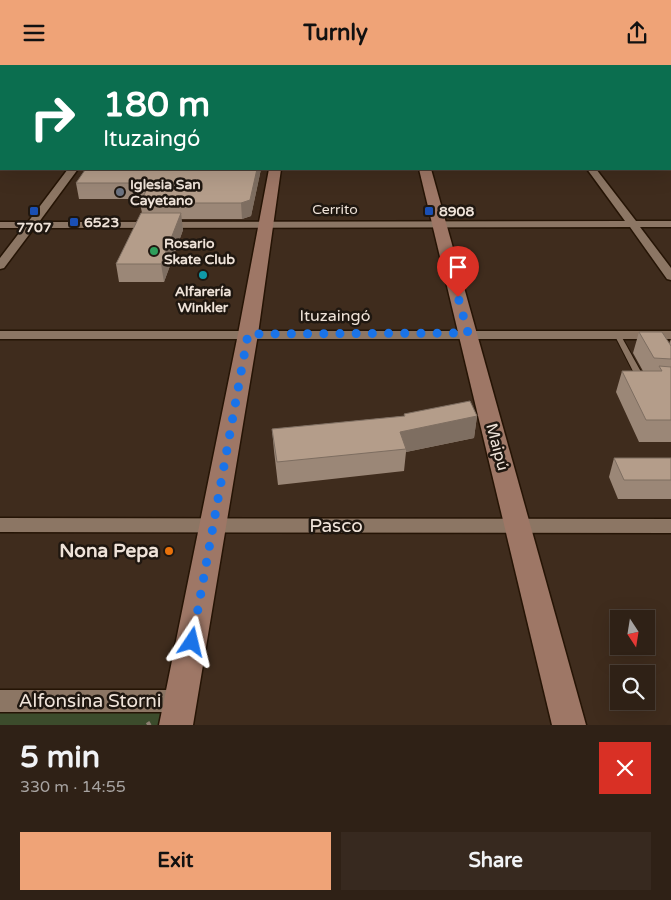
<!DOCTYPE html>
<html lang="en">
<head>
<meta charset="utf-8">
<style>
  body { margin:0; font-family:"Varela Round",sans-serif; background:#37291f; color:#f1f3f6; height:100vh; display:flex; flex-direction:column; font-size:19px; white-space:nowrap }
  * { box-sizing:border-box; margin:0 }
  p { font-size:16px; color:#a7a3a1 }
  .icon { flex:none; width:28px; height:28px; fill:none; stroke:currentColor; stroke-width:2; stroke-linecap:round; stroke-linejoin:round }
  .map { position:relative; height:660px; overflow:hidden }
  .sheet { display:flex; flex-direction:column; background:#2f2116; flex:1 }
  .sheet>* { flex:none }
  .hud { position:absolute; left:0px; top:0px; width:671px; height:105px; box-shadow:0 5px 20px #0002,0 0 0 1px #4a3e35; background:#0b6e4f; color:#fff; overflow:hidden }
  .needle { width:32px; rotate:168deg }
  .tools { position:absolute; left:610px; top:545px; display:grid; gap:10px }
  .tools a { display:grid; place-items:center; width:45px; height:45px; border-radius:0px; background:#2f2116; box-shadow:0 5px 20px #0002,0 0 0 1px #4a3e35; font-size:25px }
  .pin { position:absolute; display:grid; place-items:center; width:42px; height:42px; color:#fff; margin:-51px -21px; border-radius:50% 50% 50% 0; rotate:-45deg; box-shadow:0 0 5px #0007 }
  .pin .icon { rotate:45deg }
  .me { position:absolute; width:55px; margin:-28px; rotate:10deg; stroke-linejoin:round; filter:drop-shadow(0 0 4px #0008) }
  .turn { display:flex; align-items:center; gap:18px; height:105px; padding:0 20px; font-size:22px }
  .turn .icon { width:65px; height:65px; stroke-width:2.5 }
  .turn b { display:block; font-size:35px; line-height:42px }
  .round { display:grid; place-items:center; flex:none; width:52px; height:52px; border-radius:0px; background:#37291f }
  .headline { display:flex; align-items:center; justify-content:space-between; height:85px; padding:0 20px }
  h1 { font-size:30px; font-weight:800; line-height:38px }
  .button { display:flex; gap:10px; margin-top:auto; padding:10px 20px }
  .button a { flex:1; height:58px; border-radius:0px; background:#efa377; color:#111; font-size:20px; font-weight:800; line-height:58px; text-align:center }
  .button a+a { background:#37291f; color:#f1f3f6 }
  header { display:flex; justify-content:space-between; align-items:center; height:65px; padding:0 20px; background:#efa377; color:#111; font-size:22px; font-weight:800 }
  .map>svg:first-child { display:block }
</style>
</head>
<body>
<header><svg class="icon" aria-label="menu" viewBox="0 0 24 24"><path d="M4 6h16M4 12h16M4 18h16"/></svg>Turnly<svg class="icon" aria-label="share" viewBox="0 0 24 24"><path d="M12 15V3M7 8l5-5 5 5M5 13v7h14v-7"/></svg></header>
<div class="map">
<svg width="671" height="660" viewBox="0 0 671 660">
  <rect width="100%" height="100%" fill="#3f2c1d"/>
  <path fill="#3c4c2c" d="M0,636H181L176,660H0Z"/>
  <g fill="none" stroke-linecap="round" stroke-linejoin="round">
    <g stroke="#251405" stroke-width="2">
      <path id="lane" d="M617,267L620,269L645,314L644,316H641L637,314L614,269Z"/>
    </g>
    <g stroke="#251405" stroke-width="3">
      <g id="street">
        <path d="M0,0H345L1,1L0,3Z"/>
        <path d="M513,0H520V1H514Z"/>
        <path d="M645,0H652V1H646Z"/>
        <rect x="670" y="16" width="1" height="4"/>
        <rect x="0" y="36" width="1" height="4"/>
        <rect x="670" y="36" width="1" height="4"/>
        <rect x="670" y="84" width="1" height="6"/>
        <rect x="0" y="85" width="1" height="6"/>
        <path d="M68,104H78L39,157L625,156L587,104H596L636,156H671V162H640L671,203V215L667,214L630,162L34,163L4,203L0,204V193L23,163H0V157H28Z"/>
        <rect x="0" y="266" width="671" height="8"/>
        <path d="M0,453L671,454V468L0,467Z"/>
        <path d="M0,625H181L189,629L192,636L189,643L181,647H0Z"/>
      </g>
    </g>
    <g stroke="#251405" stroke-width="3">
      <g id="secondary">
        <path d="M287,0H297V1H288Z"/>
        <path d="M393,0H403V1H394Z"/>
        <path d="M269,104H281L258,269L193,660H159L238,269Z"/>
        <path d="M419,104H431L586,660H552Z"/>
      </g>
    </g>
    <path stroke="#8e7e72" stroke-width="4" stroke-dasharray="4 4" stroke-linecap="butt" d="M147,660L153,656"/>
    <use href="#lane" fill="#8c7664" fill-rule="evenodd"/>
    <use href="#street" fill="#8c7664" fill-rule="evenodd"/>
    <use href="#secondary" fill="#9e7766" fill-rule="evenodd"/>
  </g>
  <g fill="#9b8777">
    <path d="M261,104L251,151L242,154H181L183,165L164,217H119L116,199L142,148L140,138L142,134H79L76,118L136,105Z"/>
    <path d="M639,267L669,279L671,274V377H639L616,327L622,306H643L633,288Z"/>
    <path d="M404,349L477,351L474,373L406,387L404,406L278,420L274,386L272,364L404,351Z"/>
    <path d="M614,393H671V434H618L609,412Z"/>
  </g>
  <g fill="#7e6e61">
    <path d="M257,104H261L251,151L242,154L241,138Z"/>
    <path d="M181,148L183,165L164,217L161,199Z"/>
    <path d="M477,351L474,373L406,387V384L400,367Z"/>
  </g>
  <g fill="#b49d8a" stroke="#7e6e61">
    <path d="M137,104H257L250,135L241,138H140L150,118H76L85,105H136Z"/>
    <path d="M141,148H181L161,199H116Z"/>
    <path d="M639,267H662L671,281V294L654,293Z"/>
    <path d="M659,301L671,302V355H646L622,306H662Z"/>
    <path d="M470,336L477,351L400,367L406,384L277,397L272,364L405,351L404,349Z"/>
    <path d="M614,393H671V415H624Z"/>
  </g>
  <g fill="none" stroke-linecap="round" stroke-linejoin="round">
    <path stroke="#1a73e8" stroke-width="9" stroke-dasharray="0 16.2" d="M192,577L248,269L468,268L458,232"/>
  </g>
  <circle fill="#6b7280" stroke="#1f1710" stroke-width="2" cx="120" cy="127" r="5"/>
  <g fill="#1a4fb4" stroke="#1f1710" stroke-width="2">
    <rect x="29" y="141" width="10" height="10" rx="2.5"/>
    <rect x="424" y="141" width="10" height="10" rx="2.5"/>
    <rect x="69" y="152" width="10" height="10" rx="2.5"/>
  </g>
  <circle fill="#2e9e5b" stroke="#1f1710" stroke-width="2" cx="154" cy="186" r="5"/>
  <circle fill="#0f9aa8" stroke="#1f1710" stroke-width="2" cx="203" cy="210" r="5"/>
  <circle fill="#e8710a" stroke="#1f1710" stroke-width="2" cx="169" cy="486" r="5"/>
  <g text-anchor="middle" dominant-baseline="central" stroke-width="5" stroke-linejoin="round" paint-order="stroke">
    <g font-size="14" font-weight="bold" fill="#efe3d9" stroke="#1f1710" text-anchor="start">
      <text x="130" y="119">Iglesia San<tspan x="130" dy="16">Cayetano</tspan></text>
      <text x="439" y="146">8908</text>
      <text x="84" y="157">6523</text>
      <text x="34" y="162" text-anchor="middle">7707</text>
      <text x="164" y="178">Rosario<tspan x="164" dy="16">Skate Club</tspan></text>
      <text x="203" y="226" text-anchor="middle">Alfarería<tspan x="203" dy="16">Winkler</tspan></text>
    </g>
    <g font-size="14" fill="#efe3d9" stroke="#1f1710">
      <text x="335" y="144">Cerrito</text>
    </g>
    <g font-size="16" fill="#efe3d9" stroke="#1f1710">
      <text x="335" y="251">Ituzaingó</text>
      <text transform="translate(497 382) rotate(75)">Maipú</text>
    </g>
    <g font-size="19" fill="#efe3d9" stroke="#1f1710">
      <text x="336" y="461">Pasco</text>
      <text x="90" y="636">Alfonsina Storni</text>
    </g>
    <g font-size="19" font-weight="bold" fill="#efe3d9" stroke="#1f1710" text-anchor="end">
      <text x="159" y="486">Nona Pepa</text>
    </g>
  </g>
</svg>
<div class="tools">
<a><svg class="needle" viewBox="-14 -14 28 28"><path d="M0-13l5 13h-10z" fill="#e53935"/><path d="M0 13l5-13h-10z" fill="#a7a3a1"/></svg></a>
<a><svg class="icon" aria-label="search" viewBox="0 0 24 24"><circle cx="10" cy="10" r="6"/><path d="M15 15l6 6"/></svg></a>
</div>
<div class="pin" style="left:458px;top:232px;background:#d93025"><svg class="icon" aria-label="arrive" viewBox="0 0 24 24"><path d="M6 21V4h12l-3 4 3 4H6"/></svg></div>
<svg class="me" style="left:192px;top:577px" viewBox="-20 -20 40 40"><path d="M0-17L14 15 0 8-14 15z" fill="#1a73e8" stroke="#fff" stroke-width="4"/></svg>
<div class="hud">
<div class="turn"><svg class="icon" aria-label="right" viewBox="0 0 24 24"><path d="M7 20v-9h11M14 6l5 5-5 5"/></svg><div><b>180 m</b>Ituzaingó</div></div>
</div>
</div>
<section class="sheet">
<div class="headline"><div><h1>5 min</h1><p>330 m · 14:55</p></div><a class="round" style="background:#d93025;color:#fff"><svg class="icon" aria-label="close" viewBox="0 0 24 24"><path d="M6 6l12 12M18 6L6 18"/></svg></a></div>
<div class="button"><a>Exit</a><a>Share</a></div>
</section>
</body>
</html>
